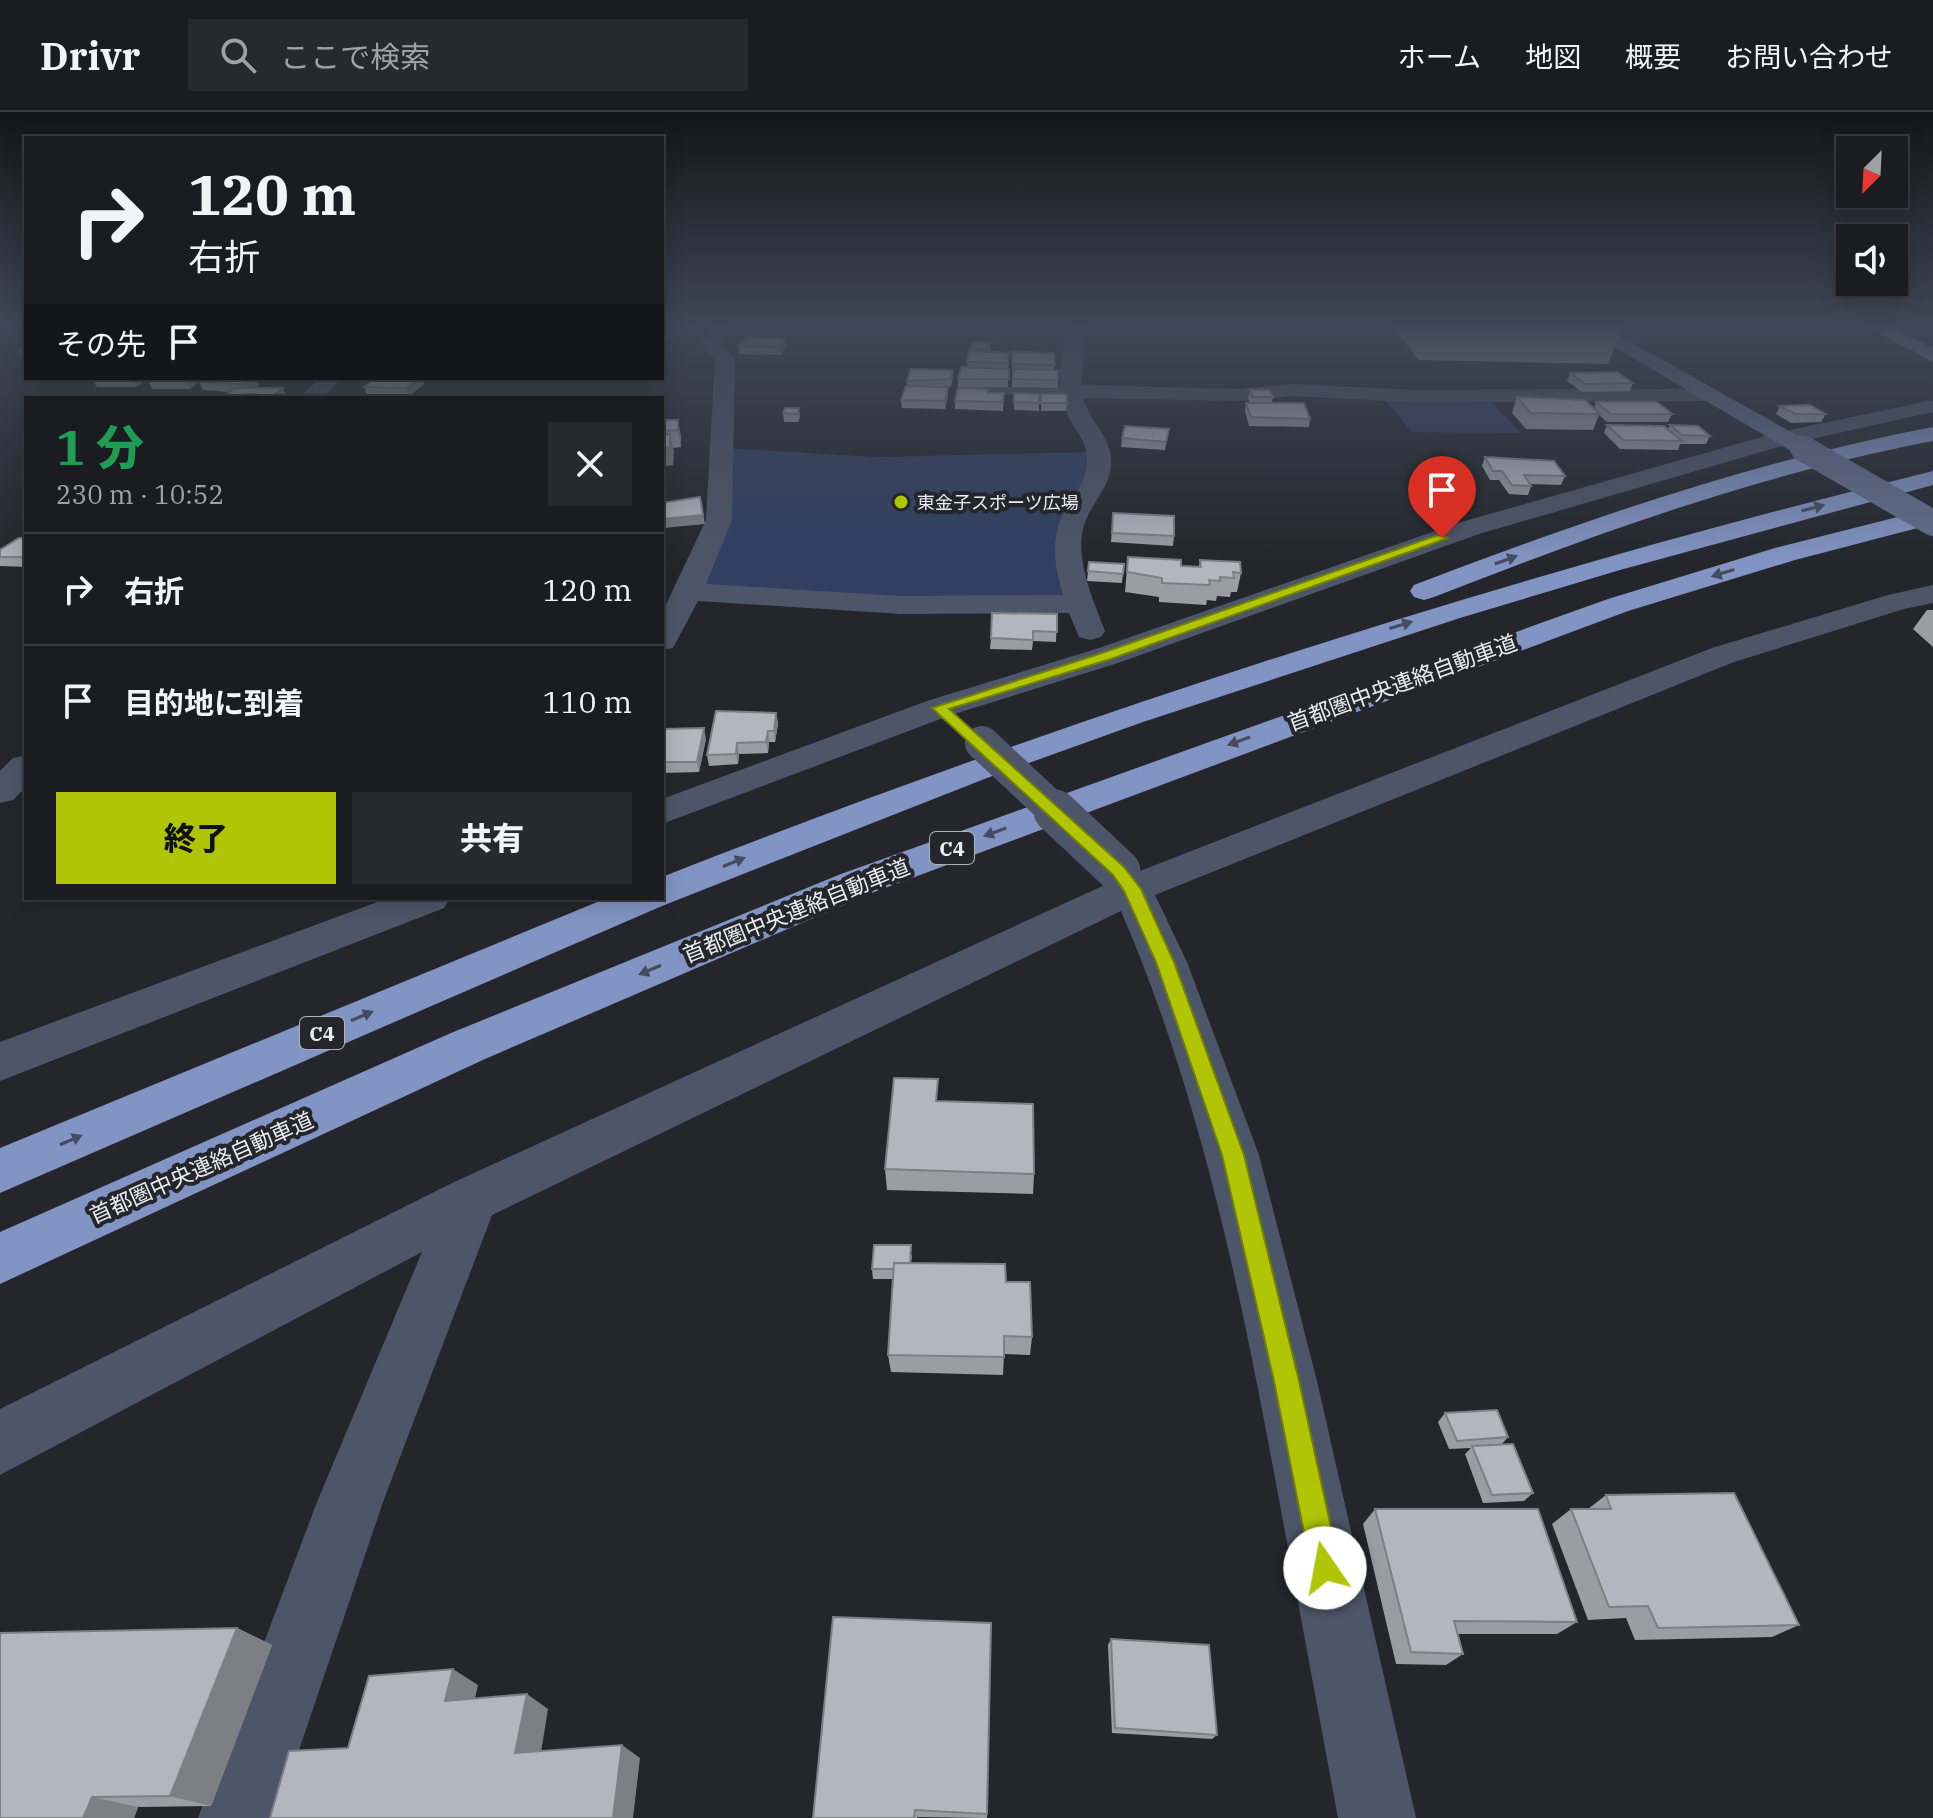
<!DOCTYPE html>
<html lang="ja">
<head>
<meta charset="utf-8">
<style>
  body { margin:0; font-family:"IBM Plex Serif","Noto Sans JP",serif; background:#28292e; color:#f1f3f6; height:100vh; display:flex; flex-direction:column; font-size:30px; white-space:nowrap }
  * { box-sizing:border-box; margin:0 }
  p { font-size:26px; color:#a0a1a5 }
  .icon { flex:none; width:44px; height:44px; fill:none; stroke:currentColor; stroke-width:2; stroke-linecap:round; stroke-linejoin:round }
  .map { position:relative; flex:1; overflow:hidden }
  .details { position:absolute; left:24px; top:284px; width:640px; height:504px; display:flex; flex-direction:column; background:#1b1c21; border-radius:0px; box-shadow:0 4px 20px #0003,0 0 0 2px #393a3f }
  .details>* { flex:none }
  .top-card { position:absolute; left:24px; top:24px; width:640px; height:244px; border-radius:0px; box-shadow:0 4px 20px #0003,0 0 0 2px #393a3f; background:#1b1c21; color:#f1f3f6; overflow:hidden }
  .needle { width:52px; rotate:204deg }
  .tools { position:absolute; left:1836px; top:24px; display:grid; gap:16px }
  .tools a { display:grid; place-items:center; width:72px; height:72px; border-radius:0px; background:#1b1c21; box-shadow:0 4px 20px #0003,0 0 0 2px #393a3f; font-size:40px }
  .pin { position:absolute; display:grid; place-items:center; width:68px; height:68px; color:#fff; margin:-82px -34px; border-radius:50% 50% 50% 0; rotate:-45deg; box-shadow:0 0 8px #0007 }
  .pin .icon { rotate:45deg }
  .me { position:absolute; width:88px; margin:-44px; rotate:348deg; stroke-linejoin:round; filter:drop-shadow(0 0 6px #0008) }
  .turn { display:flex; align-items:center; gap:28px; height:168px; padding:0 32px; font-size:36px }
  .turn .icon { width:104px; height:104px; stroke-width:2.5 }
  .turn b { display:block; font-size:56px; line-height:68px }
  .then { display:flex; align-items:center; height:76px; padding:0 32px; background:#0003; gap:16px; font-size:30px }
  .round { display:grid; place-items:center; flex:none; width:84px; height:84px; border-radius:0px; background:#28292e }
  .head { display:flex; align-items:center; justify-content:space-between; height:136px; padding:0 32px }
  h1 { font-size:48px; font-weight:800; line-height:60px; color:#1e9e55 }
  .primary-button { display:flex; gap:16px; margin-top:auto; padding:16px 32px }
  .primary-button a { flex:1; height:92px; border-radius:0px; background:#afc505; color:#111; font-size:32px; font-weight:800; line-height:92px; text-align:center }
  .primary-button a+a { background:#28292e; color:#f1f3f6 }
  ul { padding:0; list-style:none }
  li { display:flex; align-items:center; gap:24px; height:112px; padding:0 32px; border-top:2px solid #393a3f }
  li div { flex:1 }
  li b { display:block; font-size:30px }
  li em { font-style:normal }
  header { display:flex; align-items:center; gap:48px; box-sizing:border-box; height:112px; padding:0 40px; background:#1b1c21; border-bottom:2px solid #393a3f }
  header strong { font-size:38px }
  nav { display:flex; gap:44px; margin-inline-start:auto; font-size:28px }
  .search { width:560px; height:72px; background:#28292e; display:flex; align-items:center; gap:20px; box-sizing:border-box; padding:0 28px; border-radius:0px; color:#a0a1a5; font-size:30px }
  .map>svg:first-child { display:block }
</style>
</head>
<body>
<header>
<strong>Drivr</strong>
<div class="search"><svg class="icon" aria-label="search" viewBox="0 0 24 24"><circle cx="10" cy="10" r="6"/><path d="M15 15l6 6"/></svg>ここで検索</div>
<nav><a>ホーム</a><a>地図</a><a>概要</a><a>お問い合わせ</a></nav>
</header>
<div class="map">
<svg width="1933" height="1706" viewBox="0 0 1933 1706">
  <rect width="100%" height="100%" fill="#24262c"/>
  <g fill="#323f63">
    <path d="M1384,286H1487L1521,321L1412,320Z"/>
    <path d="M727,336L875,345L1087,340L1090,364L1070,483L911,488L711,477L698,469Z"/>
  </g>
  <g fill="none" stroke-linecap="round" stroke-linejoin="round">
    <path fill="#4d5568" fill-rule="evenodd" d="M1073,275L1079,279L1077,282L963,283L957,279L963,275Z"/>
    <g fill="#4d5568" fill-rule="evenodd">
      <path d="M714,213H732L720,231L735,246L732,408L706,472L901,484L1063,483C1055,455 1049,426 1065,399C1074,383 1087,368 1087,349C1088,330 1076,320 1068,304C1054,276 1061,243 1068,213H1086L1081,273L1241,277L1292,272L1413,278L1706,277L1717,283L1706,289L1413,290L1292,284L1241,289L1083,286C1089,308 1110,324 1111,347C1113,372 1093,389 1085,410C1073,445 1093,487 1105,519L1101,525L1090,528L1079,525L1069,501L901,502L698,489L673,536L662,538V501L706,408L715,247L700,232Z"/>
      <path d="M319,266H341L323,286H300Z"/>
      <path d="M1933,288V300L1789,332L1479,422L1118,551L951,603L662,712V687L927,589L1096,537L1461,410L1776,321Z"/>
      <path d="M1933,473V491L1904,497L1734,550L1155,783L1187,850L1259,1043L1317,1269L1416,1706H1338C1317,1593 1296,1479 1275,1366C1239,1172 1199,980 1121,799L492,1103L383,1390L276,1706H198L317,1390L422,1140L0,1363V1297L452,1071L1107,772L1099,759L1105,750C1120,745 1130,745 1140,759L1712,536L1888,483Z"/>
      <path d="M26,643V675L13,688L0,691V659L13,646Z"/>
      <path d="M388,786H450L444,796L0,969V930Z"/>
    </g>
    <path fill="#636f8d" fill-rule="evenodd" d="M1577,213H1600L1807,329L1811,334L1807,339H1791Z"/>
    <g fill="#8294c3" fill-rule="evenodd">
      <path d="M1864,213H1888L1933,236V250Z"/>
      <path d="M1933,315V329C1760,362 1598,421 1434,485L1424,488L1414,485L1410,479L1414,473C1584,408 1754,349 1933,315Z"/>
      <path d="M1933,359V373L1620,458L1460,506L1143,610L987,666L662,794L0,1081V1036L607,786H662V765C1077,602 1500,466 1933,359Z"/>
      <path d="M1933,396V412L1795,448L1628,499L869,782L485,947L0,1172V1120L451,921L841,762L1608,487L1775,436Z"/>
    </g>
    <path stroke="#4d5568" stroke-width="34" d="M982,631L1057,701"/>
    <path stroke="#4d5568" stroke-width="43" d="M1055,699L1119,759"/>
    <path stroke="#636f8d" stroke-width="21" d="M1799,334L1808,339"/>
    <path stroke="#636f8d" stroke-width="26" d="M1804,337L1933,411"/>
  </g>
  <g fill="#9a9da3">
    <path d="M662,213H697L694,216L662,215Z"/>
    <path d="M1396,213H1621L1623,215L1608,252L1418,248L1395,217Z"/>
    <path d="M991,231L990,240L1009,241L1008,275H958V267L967,255L970,237Z"/>
    <path d="M738,234L786,235L781,243L739,242Z"/>
    <path d="M26,235V250L19,238Z"/>
    <path d="M1012,240L1054,241V258H1058V276L1012,275Z"/>
    <path d="M1570,261L1633,271L1630,279L1582,280L1567,269Z"/>
    <path d="M953,265L951,275H948V283L945,297L902,296L901,288L907,274V269Z"/>
    <path d="M145,266L146,269L136,275H97L92,267Z"/>
    <path d="M152,266H205L199,270L207,266H265H256L259,273L253,276L286,284L284,286H211L225,284L230,280L203,278L199,270L190,277H152L148,269Z"/>
    <path d="M424,272L409,284L367,283L364,275Z"/>
    <path d="M988,277V281H1004L1003,299L955,297V289Z"/>
    <path d="M1250,278L1273,285L1272,291L1310,307L1309,315L1249,314L1245,299L1246,291H1250L1248,286Z"/>
    <path d="M1014,281L1039,291V299L1014,298Z"/>
    <path d="M1041,282L1067,291L1066,299H1041Z"/>
    <path d="M1517,285L1594,296L1596,290L1672,302L1668,310H1607L1599,303L1593,318L1526,317L1512,301Z"/>
    <path d="M1780,294L1826,302L1821,310L1791,311L1776,302Z"/>
    <path d="M799,296L800,305L798,310H784L783,301Z"/>
    <path d="M662,308H678L681,335L673,336V353L662,354Z"/>
    <path d="M1607,313L1668,317L1670,313L1710,324L1706,332H1680L1678,338L1620,337L1604,321Z"/>
    <path d="M1169,317L1165,338L1121,335L1122,326Z"/>
    <path d="M1485,345L1565,364L1561,373L1530,372L1531,374L1528,383L1509,382L1499,368H1490L1482,354Z"/>
    <path d="M1113,401L1174,424L1173,434L1111,430Z"/>
    <path d="M26,426V455L0,454V438Z"/>
    <path d="M1128,445L1181,454L1199,455L1200,448L1241,461L1237,480H1231L1230,485L1217,484L1216,489L1207,488L1206,493L1159,490V485L1125,480Z"/>
    <path d="M1089,450L1124,452L1122,471L1087,469Z"/>
    <path d="M1927,498H1933V535L1913,517Z"/>
    <path d="M1057,502L1056,530L1033,529L1032,538L990,537L991,526Z"/>
    <path d="M776,601L778,612L775,630H769L768,641L739,642L738,652L709,654L707,643Z"/>
    <path d="M662,617L706,627L699,660L662,661Z"/>
    <path d="M885,1057L1034,1062L1033,1082L887,1078Z"/>
    <path d="M912,1143L911,1151L1006,1170L1032,1225L1030,1243L1004,1242L1003,1263L891,1260L888,1243L893,1167H873L872,1157Z"/>
    <path d="M1445,1301L1508,1325L1501,1333L1533,1381L1524,1389L1483,1391L1465,1342L1471,1336L1449,1337L1438,1310Z"/>
    <path d="M1606,1383L1799,1513L1772,1525L1635,1528L1626,1506L1588,1508L1552,1412L1571,1397H1588Z"/>
    <path d="M1375,1397L1577,1510L1557,1522H1457L1463,1542L1446,1553L1396,1552L1363,1412Z"/>
    <path d="M833,1505L987,1702V1706L917,1705V1706H813Z"/>
    <path d="M237,1516L272,1533L211,1694L138,1695L134,1706H0Z"/>
    <path d="M1111,1527L1217,1623L1212,1627L1112,1621L1108,1533Z"/>
  </g>
  <g fill="#7d7f85">
    <path d="M785,227L786,235L781,243V235Z"/>
    <path d="M991,231V238L986,245V237Z"/>
    <path d="M134,266H145L146,269L136,275L132,267Z"/>
    <path d="M190,266H205L190,277L186,269Z"/>
    <path d="M253,266H256L259,273L245,281L241,272Z"/>
    <path d="M418,266H422L424,272L409,284L406,276Z"/>
    <path d="M948,275V283L945,297V289Z"/>
    <path d="M283,276L286,284L284,286H273L272,284Z"/>
    <path d="M678,308L681,324V335L678,318Z"/>
    <path d="M670,322L674,339L673,353L662,354V336Z"/>
    <path d="M700,385L705,412L663,416L662,407Z"/>
    <path d="M776,601L778,612L775,630L774,619Z"/>
    <path d="M704,616L706,627L699,660L697,650Z"/>
    <path d="M768,619L769,630L768,641L766,630Z"/>
    <path d="M737,631L739,642L738,652L736,642Z"/>
    <path d="M237,1516L272,1533L211,1694L170,1684Z"/>
    <path d="M453,1557L478,1573L471,1603L445,1589Z"/>
    <path d="M527,1582L548,1597L539,1653L515,1641Z"/>
    <path d="M622,1633L640,1646L633,1706H613Z"/>
    <path d="M92,1685L138,1695L134,1706H83Z"/>
  </g>
  <g fill="#b3b6be" stroke="#7d7f85" stroke-width="2">
    <path d="M1537,213H1621L1623,215Z"/>
    <path d="M748,225L785,227L781,235L738,234Z"/>
    <path d="M973,230L991,231L986,237H970Z"/>
    <path d="M969,239L1009,241L1008,251L967,250Z"/>
    <path d="M1012,240L1054,241L1055,253L1012,252Z"/>
    <path d="M961,255L1009,257V267H958Z"/>
    <path d="M911,257L953,258L951,267L907,269Z"/>
    <path d="M1014,257L1058,258V268L1013,267Z"/>
    <path d="M1617,260L1633,271L1585,272L1570,261Z"/>
    <path d="M94,266H134L92,267Z"/>
    <path d="M152,266H190L186,269H148Z"/>
    <path d="M207,266H253L241,272L199,270Z"/>
    <path d="M376,266H418L406,276L364,275Z"/>
    <path d="M906,274L948,275L945,289L901,288Z"/>
    <path d="M234,276H283L272,284H257L256,282L225,284Z"/>
    <path d="M958,276L988,277L987,281H1004L1003,290L955,289Z"/>
    <path d="M1250,278H1269L1273,285H1253Z"/>
    <path d="M1014,281L1039,282V291L1014,290Z"/>
    <path d="M256,282L252,286H211L213,284Z"/>
    <path d="M1041,282H1066L1067,291H1041Z"/>
    <path d="M342,283L423,286H339Z"/>
    <path d="M532,283V286H510V285Z"/>
    <path d="M1517,285L1585,288L1600,302L1531,301Z"/>
    <path d="M1596,290H1657L1672,302H1611Z"/>
    <path d="M1246,291H1304L1310,307L1251,305Z"/>
    <path d="M1810,293L1826,302H1795L1780,294Z"/>
    <path d="M785,296H799L797,302L783,301Z"/>
    <path d="M662,308H678V318L662,319Z"/>
    <path d="M1607,313L1664,314L1682,329L1623,328Z"/>
    <path d="M1670,313L1698,314L1710,324L1682,323Z"/>
    <path d="M1125,314L1169,317L1166,330L1122,326Z"/>
    <path d="M670,322V335L662,336V323Z"/>
    <path d="M1485,345L1554,349L1565,364L1524,363L1531,374L1512,373L1502,359H1493Z"/>
    <path d="M700,385L703,403L662,407V391Z"/>
    <path d="M1113,401L1174,404V424L1112,421Z"/>
    <path d="M19,426H26V445H0V438Z"/>
    <path d="M1128,445L1181,448V454L1201,455L1200,448L1240,450L1241,461L1233,460L1234,466L1220,465V469L1209,468L1210,473L1162,471V466L1127,460Z"/>
    <path d="M1089,450L1124,452L1123,462L1088,459Z"/>
    <path d="M992,501L1057,502V520L1033,519V528L991,526Z"/>
    <path d="M716,599L776,601L774,619H768L766,630L737,631L736,642L707,643Z"/>
    <path d="M704,616L697,650H662V617Z"/>
    <path d="M894,966L938,967L936,989L1033,992L1034,1062L885,1057Z"/>
    <path d="M874,1133H911L910,1151H894V1157H872Z"/>
    <path d="M894,1151L1005,1152L1006,1170H1030L1032,1225L1004,1224V1245L888,1243Z"/>
    <path d="M1497,1298L1508,1325L1457,1329L1445,1301Z"/>
    <path d="M1513,1332L1533,1381L1492,1383L1472,1334Z"/>
    <path d="M1734,1381L1799,1513L1658,1516L1648,1494L1609,1495L1571,1397H1611L1606,1383Z"/>
    <path d="M1375,1397H1538L1577,1510L1454,1509L1463,1542L1411,1540Z"/>
    <path d="M833,1505L991,1511L987,1702L915,1698L914,1706H813Z"/>
    <path d="M237,1516L170,1684L92,1685L83,1706H0V1521Z"/>
    <path d="M1111,1527L1209,1533L1217,1623L1115,1616Z"/>
    <path d="M453,1557L445,1589L527,1582L515,1641L622,1633L613,1706H270L289,1639L348,1636L369,1564Z"/>
  </g>
  <defs><path id="oneway-solid" d="M-6-.8H1V-3.2L6.5 0L1 3.2V.8H-6Z" transform="scale(2)"/></defs>
  <g fill="#454c61">
    <use href="#oneway-solid" transform="translate(1813 396) rotate(-14)"/>
    <use href="#oneway-solid" transform="translate(1506 448) rotate(-20)"/>
    <use href="#oneway-solid" transform="translate(1723 461) rotate(163)"/>
    <use href="#oneway-solid" transform="translate(1401 513) rotate(-17)"/>
    <use href="#oneway-solid" transform="translate(1239 629) rotate(160)"/>
    <use href="#oneway-solid" transform="translate(995 720) rotate(160)"/>
    <use href="#oneway-solid" transform="translate(734 750) rotate(-22)"/>
    <use href="#oneway-solid" transform="translate(650 858) rotate(157)"/>
    <use href="#oneway-solid" transform="translate(362 904) rotate(-23)"/>
    <use href="#oneway-solid" transform="translate(71 1028) rotate(-23)"/>
  </g>
  <linearGradient id="sky" x2="0" y2="1"><stop stop-color="#141518"/><stop offset="0.47" stop-color="#3f4756"/><stop offset="1" stop-color="#3f4756" stop-opacity="0"/></linearGradient>
  <rect width="1933" height="452" fill="url(#sky)"/>
  <path fill="#afc505" stroke="#728003" stroke-width="2" d="M1438,423L1448,426L1111,547L949,597L1124,755L1141,777L1174,850L1244,1043L1299,1269L1340,1456L1335,1466L1325,1471L1315,1466L1311,1456L1274,1269L1222,1043L1156,850L1124,779L1113,763L932,596L1102,541Z"/>
  <circle fill="#afc505" stroke="#24262c" stroke-width="3" cx="901" cy="390" r="8"/>
  <g text-anchor="middle" dominant-baseline="central" stroke-width="8" stroke-linejoin="round" paint-order="stroke">
    <g font-size="18" fill="#eaecf0" stroke="#24262c" text-anchor="start">
      <text x="917" y="390">東金子スポーツ広場</text>
    </g>
    <g fill="#24262c" stroke="#afb1b5" stroke-width="2">
      <rect x="930" y="720" width="44" height="32" rx="6"/>
      <rect x="300" y="905" width="44" height="32" rx="6"/>
    </g>
    <g font-size="20" font-weight="bold" fill="#eaecf0">
      <text x="952" y="736">C4</text>
      <text x="322" y="921">C4</text>
    </g>
    <g font-size="22" fill="#eaecf0" stroke="#24262c">
      <text transform="translate(1402 570) rotate(-20)">首都圏中央連絡自動車道</text>
      <text transform="translate(796 798) rotate(-22)">首都圏中央連絡自動車道</text>
      <text transform="translate(201 1055) rotate(-24)">首都圏中央連絡自動車道</text>
    </g>
  </g>
</svg>
<div class="tools">
<a><svg class="needle" viewBox="-14 -14 28 28"><path d="M0-13l5 13h-10z" fill="#e53935"/><path d="M0 13l5-13h-10z" fill="#a0a1a5"/></svg></a>
<a><svg class="icon" aria-label="sound" viewBox="0 0 24 24"><path d="M4 9h4l5-4v14l-5-4H4zM17 9q2 3 0 6"/></svg></a>
</div>
<div class="pin" style="left:1442px;top:426px;background:#d93025"><svg class="icon" aria-label="arrive" viewBox="0 0 24 24"><path d="M6 21V4h12l-3 4 3 4H6"/></svg></div>
<svg class="me" style="left:1325px;top:1456px" viewBox="-20 -20 40 40"><circle r="19" fill="#fff"/><path d="M0-13L10 11 0 6-10 11z" fill="#afc505"/></svg>
<div class="top-card">
<div class="turn"><svg class="icon" aria-label="right" viewBox="0 0 24 24"><path d="M7 20v-9h11M14 6l5 5-5 5"/></svg><div><b>120 m</b>右折</div></div>
<div class="then">その先<svg class="icon" aria-label="arrive" viewBox="0 0 24 24"><path d="M6 21V4h12l-3 4 3 4H6"/></svg></div>
</div>
<section class="details">
<div class="head"><div><h1>1 分</h1><p>230 m · 10:52</p></div><a class="round"><svg class="icon" aria-label="close" viewBox="0 0 24 24"><path d="M6 6l12 12M18 6L6 18"/></svg></a></div>
<ul>
<li><svg class="icon" aria-label="right" viewBox="0 0 24 24"><path d="M7 20v-9h11M14 6l5 5-5 5"/></svg><div><b>右折</b></div><em>120 m</em></li>
<li><svg class="icon" aria-label="arrive" viewBox="0 0 24 24"><path d="M6 21V4h12l-3 4 3 4H6"/></svg><div><b>目的地に到着</b></div><em>110 m</em></li>
</ul>
<div class="primary-button"><a>終了</a><a>共有</a></div>
</section>
</div>
</body>
</html>
